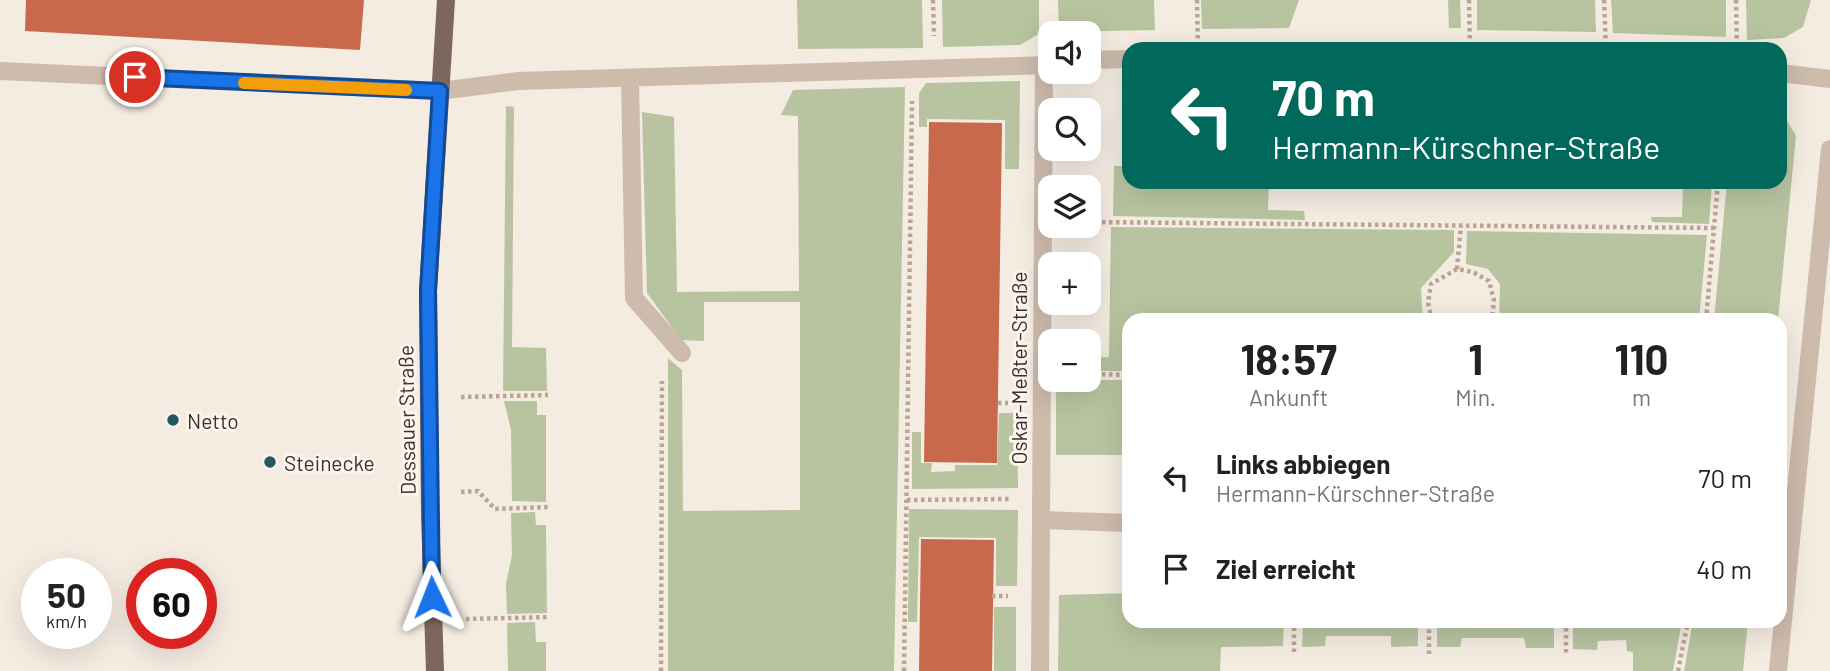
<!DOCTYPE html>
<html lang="de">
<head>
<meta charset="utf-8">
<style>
  body { margin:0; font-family:Barlow,sans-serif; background:#f6f6f6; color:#222; height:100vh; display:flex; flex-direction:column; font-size:26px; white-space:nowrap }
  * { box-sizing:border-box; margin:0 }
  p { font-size:23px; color:#767676 }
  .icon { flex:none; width:38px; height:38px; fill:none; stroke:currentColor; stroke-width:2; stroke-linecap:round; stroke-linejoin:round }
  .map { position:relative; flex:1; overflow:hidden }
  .details { position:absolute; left:1122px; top:313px; width:665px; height:315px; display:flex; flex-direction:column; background:#fff; border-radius:21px; box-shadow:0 7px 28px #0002 }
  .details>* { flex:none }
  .top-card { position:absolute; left:1122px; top:42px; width:665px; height:147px; border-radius:21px; box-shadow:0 7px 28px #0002; background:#00695c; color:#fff; overflow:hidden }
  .tools { position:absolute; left:1038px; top:21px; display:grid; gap:14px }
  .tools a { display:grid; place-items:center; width:63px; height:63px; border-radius:14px; background:#fff; box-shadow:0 7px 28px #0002; font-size:35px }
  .speed { position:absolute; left:21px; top:558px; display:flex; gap:14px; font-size:35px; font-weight:700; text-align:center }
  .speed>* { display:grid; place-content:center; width:91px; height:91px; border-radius:50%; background:#fff; box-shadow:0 7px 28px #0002; line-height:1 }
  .speed small { font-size:18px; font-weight:400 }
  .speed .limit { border:10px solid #d22; background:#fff; color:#111 }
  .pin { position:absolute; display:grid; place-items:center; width:60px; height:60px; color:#fff; margin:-30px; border:4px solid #fff; border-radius:50%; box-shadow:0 2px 7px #0007 }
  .me { position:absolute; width:77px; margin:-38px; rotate:358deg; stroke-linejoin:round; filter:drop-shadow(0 0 5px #0008) }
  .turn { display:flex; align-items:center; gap:24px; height:147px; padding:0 35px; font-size:32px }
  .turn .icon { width:91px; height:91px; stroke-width:2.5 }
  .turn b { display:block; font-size:49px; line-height:60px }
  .eta { display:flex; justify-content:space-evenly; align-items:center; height:119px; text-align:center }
  .eta b { font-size:42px; font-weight:700; line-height:49px }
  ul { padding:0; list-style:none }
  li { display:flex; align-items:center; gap:21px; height:91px; padding:0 35px }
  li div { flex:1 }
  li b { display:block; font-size:26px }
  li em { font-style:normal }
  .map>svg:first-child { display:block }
</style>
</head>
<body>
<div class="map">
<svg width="1830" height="671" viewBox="0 0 1830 671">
  <rect width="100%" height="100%" fill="#f4ebe1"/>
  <g fill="#b8c4a0">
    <path d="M797,0H922L923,48L798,49Z"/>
    <path d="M942,0H1039V34L1020,45L943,47Z"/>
    <path d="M1058,0H1154L1155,30L1059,32Z"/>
    <path d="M1201,0H1299L1289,28L1202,29Z"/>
    <path d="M1448,0H1460L1461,28H1449Z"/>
    <path d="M1477,0H1595L1596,32L1477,30Z"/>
    <path d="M1611,0H1726V37L1613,33Z"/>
    <path d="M1746,0H1811L1803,27L1784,38L1747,40Z"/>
    <path d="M1020,81L1019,169H1005V120L927,119V127H919V93L926,83Z"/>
    <path d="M905,87L894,671H668V358L682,370L683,511L800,510V302H704V341L681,340L647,293L642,112L674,117L677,292L799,291L798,116L781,115L793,90Z"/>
    <path d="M506,106L514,107L512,347L546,348L547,391H503Z"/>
    <path d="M1780,108L1796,136L1778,320H1714L1727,182H1780Z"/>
    <path d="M1114,166H1129V182H1269L1268,210L1304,211L1305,220L1113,216Z"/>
    <path d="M1683,182H1712L1709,224L1652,222L1651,217H1682Z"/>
    <path d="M1111,227L1454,230V252L1421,288L1423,320H1129V371H1089V358L1109,357Z"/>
    <path d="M1467,231L1707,235L1699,320H1499L1500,284L1488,269L1466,264Z"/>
    <rect x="1056" y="380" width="73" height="75"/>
    <path d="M504,401H537V415H546V502L512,501L511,430Z"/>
    <path d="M999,413H1017L1018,488L912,489V432H921V463H932L931,472L955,471V465H997Z"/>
    <path d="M909,509L1018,510L1017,586H996V538L919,537L917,622H908Z"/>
    <path d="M535,512L536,525H546L547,613L507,614L506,583L512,555L511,513Z"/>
    <path d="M1129,593V621H1284L1283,646L1221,647L1220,671H1058L1059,595Z"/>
    <rect x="994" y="607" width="22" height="64"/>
    <path d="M1303,621H1418V646L1391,647V636H1326L1325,646L1302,647Z"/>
    <path d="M1437,621H1554V648H1526L1524,638H1462L1460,647H1437Z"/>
    <path d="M1573,621H1682L1673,671H1633V652L1627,651L1626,640L1598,641L1597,650L1573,649Z"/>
    <path d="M1693,621H1748L1743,671H1684Z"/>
    <path d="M535,622L536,642H546V671H508L507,623Z"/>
  </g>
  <g fill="#c8694b">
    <path d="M26,0H364L360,50L25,31Z"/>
    <path d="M929,122L1002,123L997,463L924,462Z"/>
    <path d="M921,539L994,540L992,671H919Z"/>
  </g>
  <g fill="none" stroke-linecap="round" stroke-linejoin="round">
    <g stroke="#b9a596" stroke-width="4.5" stroke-dasharray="3.5 3.5" stroke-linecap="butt">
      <path d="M933,0L934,36"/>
      <path d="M1197,0L1198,49"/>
      <path d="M1469,0L1470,49"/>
      <path d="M1604,0L1606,49"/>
      <path d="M1736,0L1737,49"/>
      <path d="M1088,222L1714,228"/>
      <path d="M1457,269L1461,226"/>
      <path d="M1432,320L1428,303L1431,284L1457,269L1473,272L1489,281L1494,300L1492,320"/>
      <path d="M1706,320L1718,182"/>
      <path d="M1088,374L1129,375"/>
      <path d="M461,397L548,395"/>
      <path d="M998,403H1008"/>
      <path d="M461,492L478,491L495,509L548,507"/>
      <path d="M907,500L1009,499"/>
      <path d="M992,596H1008"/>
      <path d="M466,619L549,617"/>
      <path d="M1566,621V656"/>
      <path d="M1294,652V621"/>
      <path d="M1429,654V621"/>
      <path d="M661,671L662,381"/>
      <path d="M904,671L912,101"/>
      <path d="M1678,671L1688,621"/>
    </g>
    <path stroke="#cdbbac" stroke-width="18" d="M630,78L634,298L682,353"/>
    <g stroke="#cdbbac" stroke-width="18">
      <path d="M1088,60L1129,59"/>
      <path d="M0,71L440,91L518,81L1050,65"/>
      <path d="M1780,73L1830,79"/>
      <path d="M1041,520L1129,523"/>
      <path d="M1040,671L1044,66"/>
      <path d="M1778,671L1830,149"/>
    </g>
    <path stroke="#7d675c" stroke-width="18" d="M435,671L430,516L428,291L446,0"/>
  </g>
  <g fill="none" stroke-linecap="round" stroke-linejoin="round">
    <g stroke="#114b97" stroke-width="18">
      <path id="route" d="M135,77L440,91L428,291L432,597"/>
    </g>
    <use href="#route" stroke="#1a73e8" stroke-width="12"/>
    <path stroke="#f59e0b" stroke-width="12" d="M244,83L406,90"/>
  </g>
  <g fill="#1f5a5e" stroke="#fbf5ee" stroke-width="2.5">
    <circle cx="173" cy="420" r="7"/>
    <circle cx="270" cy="462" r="7"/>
  </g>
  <g text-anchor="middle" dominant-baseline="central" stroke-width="6" stroke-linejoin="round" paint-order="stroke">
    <g font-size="21" fill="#3b302b" stroke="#fbf5ee">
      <text transform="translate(1018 368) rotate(-90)">Oskar-Meßter-Straße</text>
      <text transform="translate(406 420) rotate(-91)">Dessauer Straße</text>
    </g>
    <g font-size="21" fill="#3b302b" stroke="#fbf5ee" text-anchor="start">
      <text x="187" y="420">Netto</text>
      <text x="284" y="462">Steinecke</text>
    </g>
  </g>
</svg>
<div class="tools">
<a><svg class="icon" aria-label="sound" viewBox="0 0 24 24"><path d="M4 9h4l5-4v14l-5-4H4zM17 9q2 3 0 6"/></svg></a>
<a><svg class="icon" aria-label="search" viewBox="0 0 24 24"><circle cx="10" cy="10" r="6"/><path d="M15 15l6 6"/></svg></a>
<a><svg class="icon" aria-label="layers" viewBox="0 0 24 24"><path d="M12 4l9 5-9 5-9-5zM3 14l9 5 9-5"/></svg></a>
<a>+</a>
<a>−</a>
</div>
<div class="speed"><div>50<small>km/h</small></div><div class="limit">60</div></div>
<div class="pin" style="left:135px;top:77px;background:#d93025"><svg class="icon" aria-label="arrive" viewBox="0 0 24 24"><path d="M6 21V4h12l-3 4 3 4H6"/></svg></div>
<svg class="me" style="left:432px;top:597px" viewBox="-20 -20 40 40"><path d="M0-17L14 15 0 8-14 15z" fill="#1a73e8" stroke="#fff" stroke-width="4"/></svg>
<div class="top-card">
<div class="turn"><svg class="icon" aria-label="left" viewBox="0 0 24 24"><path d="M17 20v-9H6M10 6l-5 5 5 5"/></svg><div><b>70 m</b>Hermann-Kürschner-Straße</div></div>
</div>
<section class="details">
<div class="eta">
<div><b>18:57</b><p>Ankunft</p></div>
<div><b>1</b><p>Min.</p></div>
<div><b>110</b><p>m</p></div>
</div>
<ul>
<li><svg class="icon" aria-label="left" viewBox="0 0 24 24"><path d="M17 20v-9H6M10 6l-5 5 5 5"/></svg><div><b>Links abbiegen</b><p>Hermann-Kürschner-Straße</p></div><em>70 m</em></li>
<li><svg class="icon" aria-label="arrive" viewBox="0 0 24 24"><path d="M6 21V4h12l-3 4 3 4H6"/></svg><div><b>Ziel erreicht</b></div><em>40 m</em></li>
</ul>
</section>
</div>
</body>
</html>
